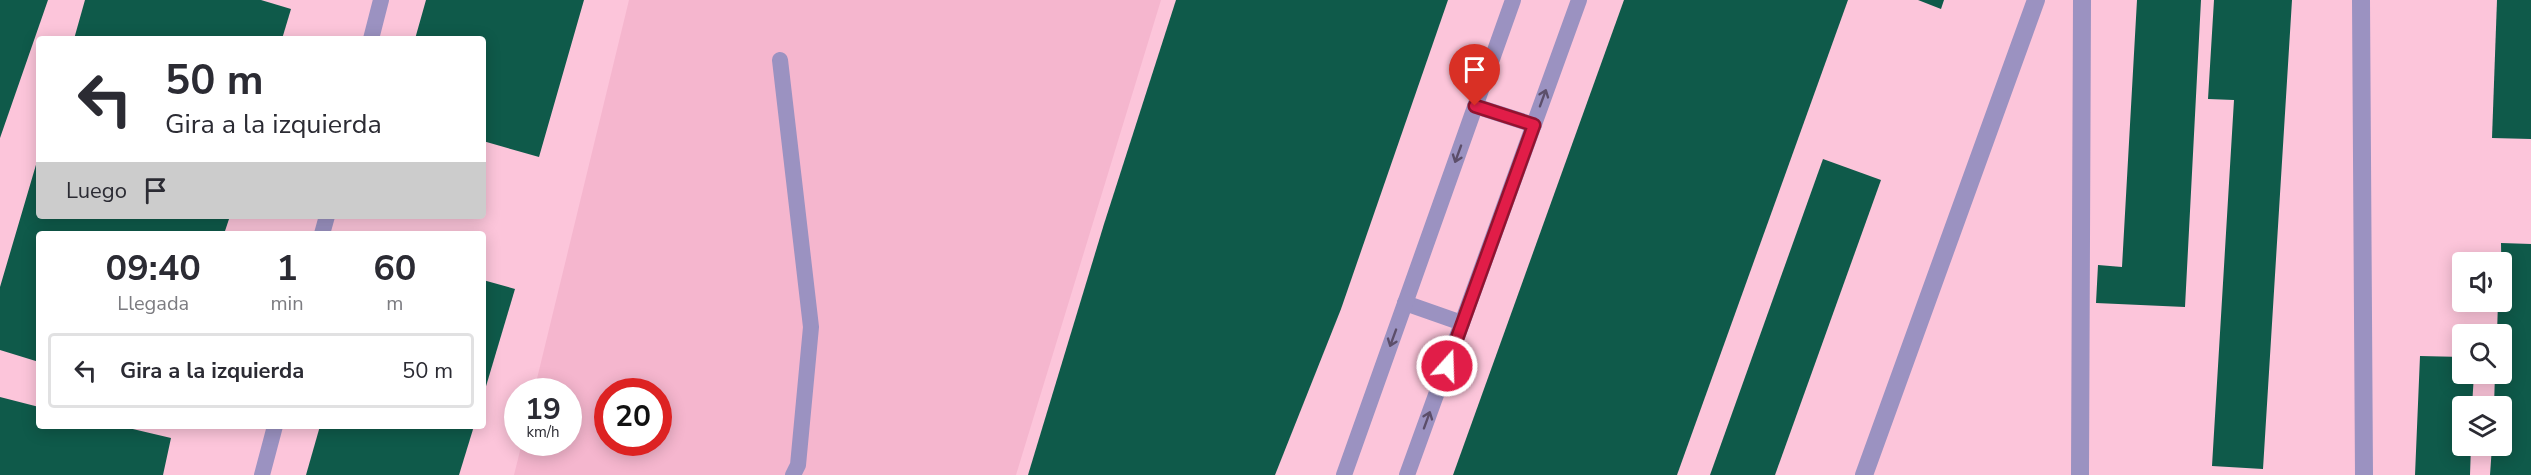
<!DOCTYPE html>
<html lang="es">
<head>
<meta charset="utf-8">
<style>
  body { margin:0; font-family:"Nunito Sans",sans-serif; background:#f2f2f3; color:#2b2b33; height:100vh; display:flex; flex-direction:column; font-size:22px; white-space:nowrap }
  * { box-sizing:border-box; margin:0 }
  p { font-size:20px; color:#7c7c81 }
  .icon { flex:none; width:33px; height:33px; fill:none; stroke:currentColor; stroke-width:2; stroke-linecap:round; stroke-linejoin:round }
  .map { position:relative; flex:1; overflow:hidden }
  .panel { position:absolute; left:36px; top:231px; width:450px; height:198px; display:flex; flex-direction:column; background:#fff; border-radius:6px; box-shadow:0 3px 15px #0003 }
  .panel>* { flex:none }
  .banner { position:absolute; left:36px; top:36px; width:450px; height:183px; border-radius:6px; box-shadow:0 3px 15px #0003; background:#fff; color:#2b2b33; overflow:hidden }
  .fabs { position:absolute; left:2452px; top:252px; display:grid; gap:12px }
  .fabs a { display:grid; place-items:center; width:60px; height:60px; border-radius:6px; background:#fff; box-shadow:0 3px 15px #0003; font-size:30px }
  .speed { position:absolute; left:504px; top:378px; display:flex; gap:12px; font-size:30px; font-weight:700; text-align:center }
  .speed>* { display:grid; place-content:center; width:78px; height:78px; border-radius:50%; background:#fff; box-shadow:0 3px 15px #0003; line-height:1 }
  .speed small { font-size:15px; font-weight:400 }
  .speed .limit { border:9px solid #d22; background:#fff; color:#111 }
  .pin { position:absolute; display:grid; place-items:center; width:51px; height:51px; color:#fff; margin:-62px -26px; border-radius:50% 50% 50% 0; rotate:-45deg; box-shadow:0 0 6px #0007 }
  .pin .icon { rotate:45deg }
  .me { position:absolute; width:66px; margin:-33px; rotate:20deg; stroke-linejoin:round; filter:drop-shadow(0 0 4px #0008) }
  .turn { display:flex; align-items:center; gap:21px; height:126px; padding:0 30px; font-size:27px }
  .turn .icon { width:78px; height:78px; stroke-width:2.5 }
  .turn b { display:block; font-size:42px; line-height:51px }
  .then { display:flex; align-items:center; height:57px; padding:0 30px; background:#0003; gap:12px; font-size:22px }
  .eta { display:flex; justify-content:space-evenly; align-items:center; height:102px; text-align:center }
  .eta b { font-size:36px; font-weight:700; line-height:42px }
  ul { padding:0; list-style:none }
  li { display:flex; align-items:center; gap:18px; height:75px; margin:0 12px 9px; padding:0 18px; border:3px solid #e1e1e2; border-radius:6px }
  li div { flex:1 }
  li b { display:block; font-size:22px }
  li em { font-style:normal }
  .map>svg:first-child { display:block }
</style>
</head>
<body>
<div class="map">
<svg width="2531" height="475" viewBox="0 0 2531 475">
  <rect width="100%" height="100%" fill="#fcc5da"/>
  <path fill="#f5b6ce" fill-rule="evenodd" d="M629,0H1161L1016,475H514L522,443L568,442V392L534,391ZM608,392H658V442H608Z"/>
  <g fill="#0f5a4a">
    <path d="M0,0H48L0,138Z"/>
    <path d="M85,0H261L291,9L282,39H74Z"/>
    <path d="M426,0H584L539,157L483,141V39H415Z"/>
    <path d="M1176,0H1448L1341,309L1275,475H1028L1104,224Z"/>
    <path d="M1624,0H1848L1677,475H1453Z"/>
    <path d="M1918,0H1944L1941,9Z"/>
    <path d="M2137,0H2201L2185,307L2096,303L2098,265L2122,267Z"/>
    <path d="M2214,0H2292L2263,469L2212,466L2234,100L2208,99Z"/>
    <path d="M2497,0H2531V139L2492,138Z"/>
    <path d="M38,158L39,216H230L224,234H39V362L0,350V287Z"/>
    <path d="M1823,159L1881,180L1775,475H1710Z"/>
    <path d="M2501,243L2531,244V475H2490L2492,446H2502V406H2494L2495,374H2502V334H2497L2498,302H2502Z"/>
    <path d="M483,280L515,289L484,393H483Z"/>
    <path d="M2420,356L2463,357V374H2474L2472,406H2463V446H2471L2470,475H2415Z"/>
    <path d="M0,397L39,407V426H120L171,438L163,475H0Z"/>
    <path d="M320,426H474L459,475H306Z"/>
  </g>
  <g fill="none" stroke-linecap="round" stroke-linejoin="round">
    <g stroke="#9b92c1" stroke-width="16">
      <path d="M371,39L381,0"/>
      <path d="M780,60L811,327L798,465L793,475"/>
      <path d="M1475,106L1534,125"/>
      <path d="M322,234L327,216"/>
      <path d="M1405,303L1462,323"/>
      <path d="M262,475L275,426"/>
      <path d="M1344,475L1513,0"/>
      <path d="M1407,475L1579,0"/>
    </g>
    <g stroke="#9b92c1" stroke-width="18">
      <path d="M2361,0L2364,475"/>
      <path d="M1864,475L2036,0"/>
      <path d="M2080,475L2082,0"/>
    </g>
  </g>
  <defs><path id="oneway-shaft" d="M-6 0H5M1.5-3L5.5 0L1.5 3" fill="none" stroke-width="1.6" stroke-linecap="round" stroke-linejoin="round" transform="scale(1.5)"/></defs>
  <g stroke="#5c4e6a">
    <use href="#oneway-shaft" transform="translate(1543 98) rotate(-70)"/>
    <use href="#oneway-shaft" transform="translate(1458 154) rotate(110)"/>
    <use href="#oneway-shaft" transform="translate(1393 338) rotate(110)"/>
    <use href="#oneway-shaft" transform="translate(1427 420) rotate(-70)"/>
  </g>
  <g fill="none" stroke-linecap="round" stroke-linejoin="round">
    <g stroke="#92132f" stroke-width="15">
      <path id="route" d="M1447,366L1534,125L1475,106"/>
    </g>
    <use href="#route" stroke="#e11d48" stroke-width="10"/>
  </g>
</svg>
<div class="fabs">
<a><svg class="icon" aria-label="sound" viewBox="0 0 24 24"><path d="M4 9h4l5-4v14l-5-4H4zM17 9q2 3 0 6"/></svg></a>
<a><svg class="icon" aria-label="search" viewBox="0 0 24 24"><circle cx="10" cy="10" r="6"/><path d="M15 15l6 6"/></svg></a>
<a><svg class="icon" aria-label="layers" viewBox="0 0 24 24"><path d="M12 4l9 5-9 5-9-5zM3 14l9 5 9-5"/></svg></a>
</div>
<div class="speed"><div>19<small>km/h</small></div><div class="limit">20</div></div>
<div class="pin" style="left:1475px;top:106px;background:#d93025"><svg class="icon" aria-label="arrive" viewBox="0 0 24 24"><path d="M6 21V4h12l-3 4 3 4H6"/></svg></div>
<svg class="me" style="left:1447px;top:366px" viewBox="-20 -20 40 40"><circle r="17" fill="#e11d48" stroke="#fff" stroke-width="3"/><path d="M0-11L8 9 0 5-8 9z" fill="#fff"/></svg>
<div class="banner">
<div class="turn"><svg class="icon" aria-label="left" viewBox="0 0 24 24"><path d="M17 20v-9H6M10 6l-5 5 5 5"/></svg><div><b>50 m</b>Gira a la izquierda</div></div>
<div class="then">Luego<svg class="icon" aria-label="arrive" viewBox="0 0 24 24"><path d="M6 21V4h12l-3 4 3 4H6"/></svg></div>
</div>
<section class="panel">
<div class="eta">
<div><b>09:40</b><p>Llegada</p></div>
<div><b>1</b><p>min</p></div>
<div><b>60</b><p>m</p></div>
</div>
<ul>
<li><svg class="icon" aria-label="left" viewBox="0 0 24 24"><path d="M17 20v-9H6M10 6l-5 5 5 5"/></svg><div><b>Gira a la izquierda</b></div><em>50 m</em></li>
</ul>
</section>
</div>
</body>
</html>
